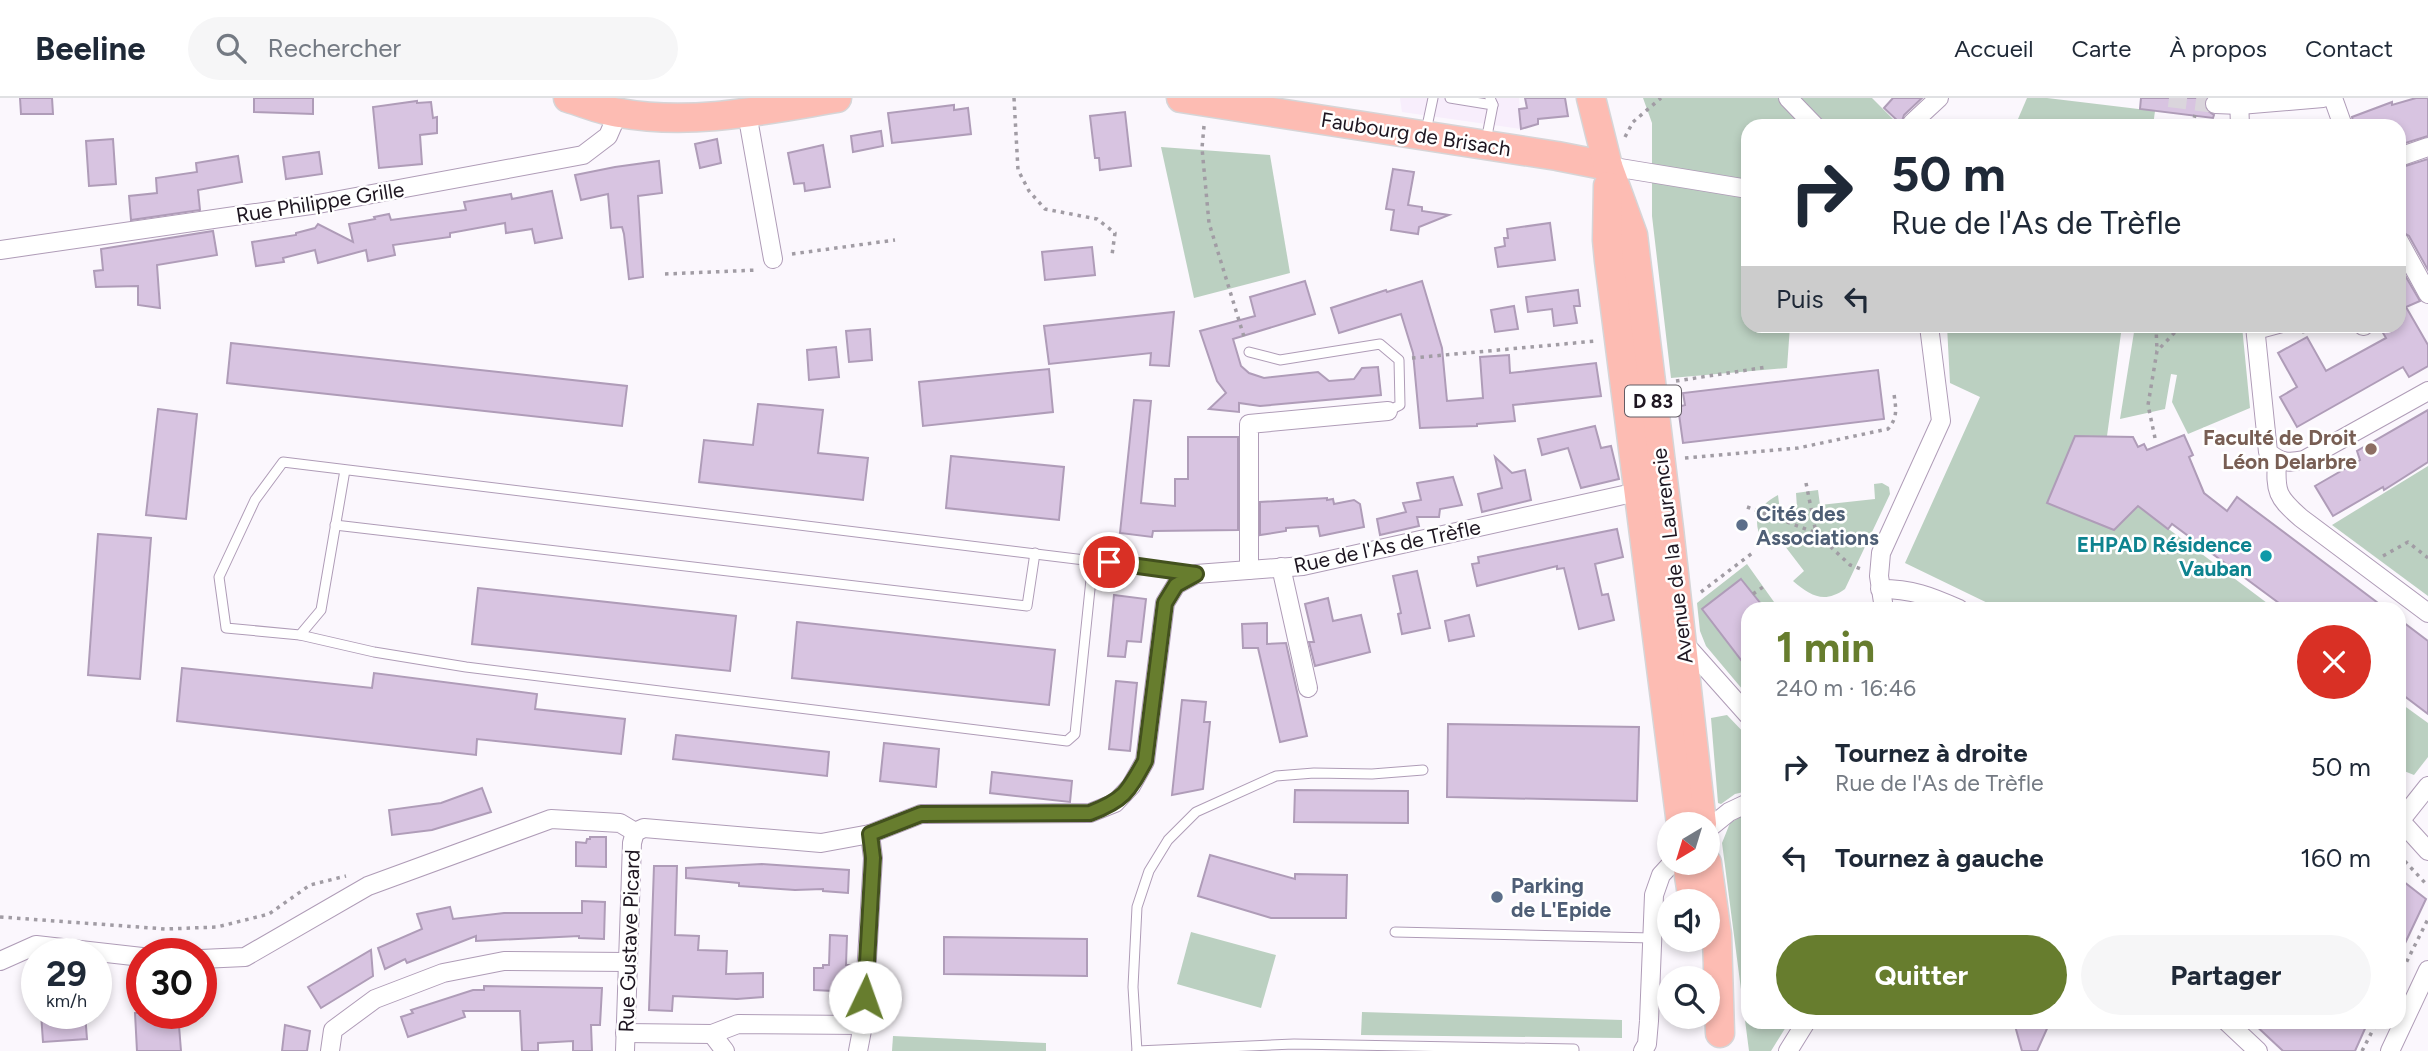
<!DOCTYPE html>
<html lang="fr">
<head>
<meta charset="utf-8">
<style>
  body { margin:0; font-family:Figtree,sans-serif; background:#f6f6f7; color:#1f2937; height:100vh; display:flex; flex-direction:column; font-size:26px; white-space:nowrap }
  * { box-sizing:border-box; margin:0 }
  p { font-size:23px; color:#747a83 }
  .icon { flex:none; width:38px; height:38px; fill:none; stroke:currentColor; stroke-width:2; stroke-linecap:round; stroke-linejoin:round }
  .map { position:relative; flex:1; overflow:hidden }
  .side { position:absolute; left:1741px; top:504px; width:665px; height:427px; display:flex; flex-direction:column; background:#fff; border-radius:21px; box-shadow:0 4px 10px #0003 }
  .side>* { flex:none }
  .guide { position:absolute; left:1741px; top:21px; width:665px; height:214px; border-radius:21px; box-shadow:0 4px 10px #0003; background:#fff; color:#1f2937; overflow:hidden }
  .needle { width:46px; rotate:218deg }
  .fabs { position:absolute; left:1657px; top:714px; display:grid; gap:14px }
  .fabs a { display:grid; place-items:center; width:63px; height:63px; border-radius:50%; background:#fff; box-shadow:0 4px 10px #0003; font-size:35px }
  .speed { position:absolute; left:21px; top:840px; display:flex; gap:14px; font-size:35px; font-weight:700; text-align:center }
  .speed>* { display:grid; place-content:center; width:91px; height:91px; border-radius:50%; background:#fff; box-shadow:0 4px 10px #0003; line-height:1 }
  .speed small { font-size:18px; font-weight:400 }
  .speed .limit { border:10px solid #d22; background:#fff; color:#111 }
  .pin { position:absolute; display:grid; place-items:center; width:60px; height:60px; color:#fff; margin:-30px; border:4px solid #fff; border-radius:50%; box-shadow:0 2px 7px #0007 }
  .me { position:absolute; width:77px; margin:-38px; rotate:3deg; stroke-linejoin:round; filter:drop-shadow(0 0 5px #0008) }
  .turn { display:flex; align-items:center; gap:24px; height:147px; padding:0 35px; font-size:32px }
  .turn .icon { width:91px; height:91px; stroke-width:2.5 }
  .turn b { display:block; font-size:49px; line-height:60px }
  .then { display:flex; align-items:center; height:66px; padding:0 35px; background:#0003; gap:14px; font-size:26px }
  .round { display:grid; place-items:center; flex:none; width:74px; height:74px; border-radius:37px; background:#f6f6f7 }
  .head { display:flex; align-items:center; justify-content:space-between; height:119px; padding:0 35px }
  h1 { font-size:42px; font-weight:700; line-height:52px; color:#677d2e }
  .action { display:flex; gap:14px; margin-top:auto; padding:14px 35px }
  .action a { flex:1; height:80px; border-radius:42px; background:#677d2e; color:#fff; font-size:28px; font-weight:700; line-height:80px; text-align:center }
  .action a+a { background:#f6f6f7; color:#1f2937 }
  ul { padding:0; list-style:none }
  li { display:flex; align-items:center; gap:21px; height:91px; padding:0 35px }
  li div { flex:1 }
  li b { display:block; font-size:26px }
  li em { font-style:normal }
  header { display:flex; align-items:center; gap:42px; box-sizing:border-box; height:98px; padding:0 35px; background:#fff; border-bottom:2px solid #e0e1e3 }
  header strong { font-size:33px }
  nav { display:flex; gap:38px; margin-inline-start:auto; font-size:24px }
  .search { width:490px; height:63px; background:#f6f6f7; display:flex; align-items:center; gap:18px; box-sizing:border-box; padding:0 24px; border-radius:38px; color:#747a83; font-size:26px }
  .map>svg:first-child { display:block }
</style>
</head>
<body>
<header>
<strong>Beeline</strong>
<div class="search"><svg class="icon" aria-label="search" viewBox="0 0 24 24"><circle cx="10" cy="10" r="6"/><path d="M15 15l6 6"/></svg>Rechercher</div>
<nav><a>Accueil</a><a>Carte</a><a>À propos</a><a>Contact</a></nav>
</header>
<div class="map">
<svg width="2428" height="953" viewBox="0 0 2428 953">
  <rect width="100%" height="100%" fill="#fbf7fd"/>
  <path fill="#f8eefc" d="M1400,0H1519L1521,31L1402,14Z"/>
  <g fill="#bbd0c1">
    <path d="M1643,0H1872L1900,28H1748V228H1790L1787,270L1671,280L1652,118V25Z"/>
    <path d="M2027,0H2047L2155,13L2153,28H2015Z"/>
    <path d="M1161,49L1270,57L1290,175L1194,200Z"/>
    <path d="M1947,228H2122L2107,338H2075L2048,405L2114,432L2138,408L2275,511H2000L1905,465L1980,299L1950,285Z"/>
    <path d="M2135,228H2242L2250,310L2188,336L2172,304L2177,277L2171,276L2165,311L2120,321Z"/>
    <path d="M2428,368V498L2332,427Z"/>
    <path d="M1882,385L1889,389L1890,396L1845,491C1824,506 1811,498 1793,483L1804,473L1775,435L1762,443C1752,422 1757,408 1778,397L1780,413L1797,410L1796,395L1818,392L1820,407L1875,401L1874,386Z"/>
    <path d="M1747,466L1779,511H1748V598L1706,548L1700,533L1697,505Z"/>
    <path d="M2399,604L2428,625V659L2414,677L2399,671Z"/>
    <path d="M1727,617L1748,639V693L1735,696L1721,706L1718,705L1711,620Z"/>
    <path d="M1748,714V924H1789L1771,953H1749L1722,745L1730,725Z"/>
    <path d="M1191,834L1276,857L1261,910L1177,886Z"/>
    <path d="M1362,914L1622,922V940L1361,937Z"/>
    <path d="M893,938L1046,945V953H892Z"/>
  </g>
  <g fill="#d8c4e1" stroke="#af9cb8" stroke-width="2">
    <path d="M20,0H52L53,16H21Z"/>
    <path d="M254,0H313V16L254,14Z"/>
    <path d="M1525,0H1565L1568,18L1538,21V26L1521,31L1519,11L1527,10Z"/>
    <path d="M1893,0H1922L1904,17L1901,26L1884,10Z"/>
    <path d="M2141,0H2205V11L2214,17L2213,20L2140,11Z"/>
    <path d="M2416,0H2428V38L2399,47V28H2354L2352,19L2392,4V7Z"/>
    <path d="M417,3V5L431,4L433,20L437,19V35L420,37L422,66L379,70L373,9Z"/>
    <path d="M954,7V12L968,10L971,36L892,45L888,15Z"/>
    <path d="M1125,14L1131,68L1100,72L1099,60H1095L1090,18Z"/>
    <path d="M881,33L883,48L853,54L851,38Z"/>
    <path d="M113,41L116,86L89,88L86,43Z"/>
    <path d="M717,41L721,65L700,70L695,46Z"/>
    <path d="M823,47L830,89L805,93L804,85L794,86L788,55Z"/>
    <path d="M319,54L322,76L286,81L283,59Z"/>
    <path d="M238,58L242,84L198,92L200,112L131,122L129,98L157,95L156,80L197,74L196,65Z"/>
    <path d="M2428,61V172L2409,138L2399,132V70Z"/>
    <path d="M659,63L662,95L638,98L643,179L629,181L624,136L622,129L611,130L608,96L581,102L575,77L615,69Z"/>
    <path d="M1393,71L1414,74L1408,107L1422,109V113L1449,117L1419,129L1418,136L1391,132L1394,112L1386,111Z"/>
    <path d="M552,93L562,140L535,145L532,131L506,135L505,125L450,135V139L393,147L395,157L368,163L366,152L318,165L315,152L283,160L284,164L256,168L252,144L296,137V135L315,130L318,126L353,144L349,126L375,121L374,119L389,116L391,122L466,112L464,104L511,96L512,101Z"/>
    <path d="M1550,125L1555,162L1498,169L1495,150L1505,148L1504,140H1508L1507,131Z"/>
    <path d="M213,133L217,157L157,167L160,210L138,207V188L96,189L94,173L103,172L101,151Z"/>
    <path d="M1092,149L1095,177L1045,182L1042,154Z"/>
    <path d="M2399,167L2420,203L2406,209L2428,247V268L2409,279L2403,269L2297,329L2280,299L2297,289L2278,255L2307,239L2326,273L2386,240L2379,228H2399Z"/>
    <path d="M1305,183L1315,216L1233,241L1241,268L1249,275L1264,280L1318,274L1329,283L1354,281L1362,270L1378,269L1381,297L1260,308L1239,305V314L1209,311L1226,295L1217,283L1200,233L1255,218L1250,199Z"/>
    <path d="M1422,183L1442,250L1447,303L1483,300L1480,259L1509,257L1510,275L1596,265L1601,298L1513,307L1515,323L1477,326V328L1420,330L1413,255L1401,216L1339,235L1331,210L1386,192L1387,194Z"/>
    <path d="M1578,192L1580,208H1574L1577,225L1554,228L1552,211L1528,214L1526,199Z"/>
    <path d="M1514,208L1518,231L1495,234L1491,212Z"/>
    <path d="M1174,214L1169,268L1150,267L1151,255L1049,266L1044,228Z"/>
    <path d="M870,231L872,262L849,264L846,233Z"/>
    <path d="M231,245L627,288L622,328L227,285Z"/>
    <path d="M836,249L839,279L809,282L807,252Z"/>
    <path d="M1049,271L1053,314L923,328L919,284Z"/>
    <path d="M1878,272L1884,321L1683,345L1678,309L1685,307L1683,295Z"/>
    <path d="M1134,302L1151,303L1141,405L1175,408V381H1188V339H1238V432L1153,433L1152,439L1120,435Z"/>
    <path d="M758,306L823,312L818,355L868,360L863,402L699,384L704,342L753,347Z"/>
    <path d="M158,311L197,316L186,421L146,417Z"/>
    <path d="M2428,312V364L2384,392L2383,389L2333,418L2315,388L2360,362L2357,353Z"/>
    <path d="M1595,328L1601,350L1611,348L1619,381L1581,390L1568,350L1542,357L1538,341Z"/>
    <path d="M2184,337L2193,357L2189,359L2204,395L2227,413L2237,399L2386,511H2287L2172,426L2168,431L2138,408L2114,432L2047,405L2075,338L2133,339L2138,349L2144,346L2147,352Z"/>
    <path d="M951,358L1064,369L1059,422L946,410Z"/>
    <path d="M1495,359L1512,375L1525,372L1531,402L1482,414L1478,396L1502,390Z"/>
    <path d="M1453,379L1462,407L1440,411L1439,419H1417L1419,428L1380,437L1377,421L1406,414L1403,405L1421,402L1417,385Z"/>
    <path d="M1327,400V402L1333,401L1334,406L1354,402L1360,406L1364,429L1320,438L1318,428L1286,430V433L1260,437V404Z"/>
    <path d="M1617,431L1623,459L1595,466L1602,497L1608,496L1614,522L1579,531L1564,470L1557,471V468L1477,488L1472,466L1479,465L1478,459Z"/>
    <path d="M98,436L151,440L140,581L88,577Z"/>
    <path d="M1417,473L1430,530L1402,536L1398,516L1401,515L1393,478Z"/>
    <path d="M1741,481L1765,511H1748V571L1702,511Z"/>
    <path d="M478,490L736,518L730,573L472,546Z"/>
    <path d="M1114,497L1146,501L1141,544L1127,543L1125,559L1108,558Z"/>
    <path d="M1328,500L1333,523L1361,517L1370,554L1315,568L1309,544H1314L1305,506Z"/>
    <path d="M1469,517L1474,538L1449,543L1445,523Z"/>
    <path d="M2399,521L2428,543V616L2399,594Z"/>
    <path d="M797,524L1055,552L1049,607L792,580Z"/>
    <path d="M1267,525V546L1286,545L1307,638L1280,644L1258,550H1243L1242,526Z"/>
    <path d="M182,570L372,590L374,575L537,596L535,611L625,621L621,656L477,641L476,657L177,623Z"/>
    <path d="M1116,583L1137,585L1130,653L1109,651Z"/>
    <path d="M1182,602L1206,604L1204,624H1210L1203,691L1172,697Z"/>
    <path d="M1448,626L1639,629L1637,703L1447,699Z"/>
    <path d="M676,637L829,654L827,678L673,661Z"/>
    <path d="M884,645L939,651L936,689L880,683Z"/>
    <path d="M992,674L1072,683L1070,704L990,695Z"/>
    <path d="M482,690L491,714L432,732L392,737L389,712L441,705Z"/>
    <path d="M1295,692L1408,693V725L1294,724Z"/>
    <path d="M590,739H606V769L576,768V744L586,745L587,741H590Z"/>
    <path d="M1210,757L1295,781V776L1347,777L1346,820H1271L1198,798Z"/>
    <path d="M762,766L849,772L848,795L823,793V791L795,792L739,788V785L686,780V770Z"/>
    <path d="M654,768H677L675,837L699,838L698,852L727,853L726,876L763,875V899L737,901L673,898L672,913L649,912Z"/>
    <path d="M2399,780L2426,801L2399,858Z"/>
    <path d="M582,803L605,804L604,841L579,840V838L476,843V838L407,865L405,861L385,871L378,850L422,831L417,816L450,809L453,821L504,815H582Z"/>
    <path d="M830,837L847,838L846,867H853V894L814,892V870H823V867H829Z"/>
    <path d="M944,839L1087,841V878L944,876Z"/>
    <path d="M371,852L373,878L321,910L308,889Z"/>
    <path d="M484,888L602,890L600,927H591L592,953H573V943L538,945V953H522L520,913H463L465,919L408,939L401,919L413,915L411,912L473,892H484Z"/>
    <path d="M41,915H85L87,941L43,944Z"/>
    <path d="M135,915H178L181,953H137Z"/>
    <path d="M2014,924H2050L2037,953H2022Z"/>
    <path d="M2252,924H2368L2355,953H2283Z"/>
    <path d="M285,927L310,933L307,953H282Z"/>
  </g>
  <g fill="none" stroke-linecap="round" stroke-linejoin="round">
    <path stroke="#dad5dc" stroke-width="18" stroke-dasharray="18 9" stroke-linecap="butt" d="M2169,0L2215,6"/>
    <g stroke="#af9cb7" stroke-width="11">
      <g id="lane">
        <path d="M1450,0L1493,7"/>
        <path d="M1426,33L1433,0"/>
        <path d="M1486,43L1493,7L1490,0"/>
        <path d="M2255,237L2288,228"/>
        <path d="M1249,254L1280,262L1380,246L1399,262L1400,307L1388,313"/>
        <path d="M345,372L321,512L300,537L226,530L219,479L255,402L283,364L1191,475"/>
        <path d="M335,427L1027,508L1035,455"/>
        <path d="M300,537L374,554L466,569L1067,643L1075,636L1093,462"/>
        <path d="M1395,834L1652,840"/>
        <path d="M1137,953L1133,889L1137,809L1149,773L1168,742L1196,714L1276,678L1314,675L1372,676L1423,672"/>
        <path d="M1137,953L1294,946L1574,951V953"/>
      </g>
    </g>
    <g stroke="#af9cb7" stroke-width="20">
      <g id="street">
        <path d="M1788,0L1815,28"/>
        <path d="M2239,0L2240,28"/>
        <path d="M2333,0L2343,28"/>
        <path d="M2215,6L2240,7L2323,0"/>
        <path d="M747,15L773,161"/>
        <path d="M1912,25L1939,0"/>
        <path d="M2399,59L2428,49"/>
        <path d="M1608,68L1748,91"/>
        <path d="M2399,143L2428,196"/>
        <path d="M0,152L318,106L583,57L608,38L618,15"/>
        <path d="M2255,228L2268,354C2280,365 2289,365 2304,362L2428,293"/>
        <path d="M2363,228H2364"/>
        <path d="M2277,362C2275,394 2277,399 2301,420L2428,515"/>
        <path d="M1281,469L1308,590"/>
        <path d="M1249,472V326L1388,313"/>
        <path d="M1880,491C1912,491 1930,498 1959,511"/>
        <path d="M1884,511L1879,478L1881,455L1941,323L1929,228"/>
        <path d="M1683,544L1748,617"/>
        <path d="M2399,721L2428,753"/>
        <path d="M2401,722L2428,688"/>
        <path d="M1708,731L1729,714L1748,705"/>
        <path d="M635,734L644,730L821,745L870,736L921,716L1090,715L1115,705L1131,688L1145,663L1165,505L1176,487L1196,476L1303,468L1637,394L1647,399"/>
        <path d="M201,861L245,859L368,788L551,721L620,725L635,734"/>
        <path d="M0,863L36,847L142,859"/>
        <path d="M2227,924L2258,953"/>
        <path d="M625,935L712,936L738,926L863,927"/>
        <path d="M712,936L725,953"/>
        <path d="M330,953L333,932L375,901L443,875L504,863L627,864"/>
        <path d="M625,953L632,745L635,734"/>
        <path d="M858,953L863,927L873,760L870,736"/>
        <path d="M1643,953L1647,946L1649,923L1654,797L1661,777L1672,765"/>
        <path d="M1788,953L1806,924"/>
        <path d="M2390,953L2428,872"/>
      </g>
    </g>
    <g stroke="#d6d5d7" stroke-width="31">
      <g id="primary">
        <path d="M568,0C585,5 603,13 620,15C693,28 765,12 837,0"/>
        <path d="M1181,0L1557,58L1608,68"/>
        <path d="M1591,0L1608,68L1633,137L1669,431L1702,726"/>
        <path d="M1608,88L1607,142L1609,163L1681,726"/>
        <path d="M1687,765L1693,803"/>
        <path d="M1707,765L1717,837L1720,935"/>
      </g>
    </g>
    <g stroke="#a19ca4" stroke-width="3.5" stroke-dasharray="3.5 5" stroke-linecap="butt">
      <path d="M1014,0L1018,72L1029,93L1045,111L1097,121L1115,135L1112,157"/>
      <path d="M1204,28L1202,50L1209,125L1245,242"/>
      <path d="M2192,28L2195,17"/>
      <path d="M1625,39L1633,24L1661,0"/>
      <path d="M792,156L895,142"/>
      <path d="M665,176L757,172"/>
      <path d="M2156,228L2157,253"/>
      <path d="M2302,234L2323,228"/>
      <path d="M1412,260L1596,243"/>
      <path d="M1676,283L1767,269"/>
      <path d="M2155,340L2148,307L2157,253L2181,228"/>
      <path d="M1685,360L1798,350L1888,331C1898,319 1896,311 1894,296"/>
      <path d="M1806,385L1816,435"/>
      <path d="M1747,409L1816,435L1850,467L1861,471"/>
      <path d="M2383,458L2408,444L2428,460"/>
      <path d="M1701,494L1755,453"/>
      <path d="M1753,496L1763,489"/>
      <path d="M2399,757L2428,788"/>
      <path d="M0,819L166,831L217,829L269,816L310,787L346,778"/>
      <path d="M2399,879L2428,821"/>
      <path d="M2362,953L2377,924"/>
    </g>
    <use href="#lane" stroke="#fff" stroke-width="9"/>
    <use href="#street" stroke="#fff" stroke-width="18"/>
    <use href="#primary" stroke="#fdbcb3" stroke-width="28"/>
  </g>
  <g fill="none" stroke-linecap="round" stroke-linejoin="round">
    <g stroke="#43511e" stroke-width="18">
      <path id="route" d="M865,899L873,760L870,736L921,716L1090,715C1124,702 1128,694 1145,663L1165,505L1176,487L1196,476L1109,464"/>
    </g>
    <use href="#route" stroke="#677d2e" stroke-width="12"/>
  </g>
  <circle fill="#8d6e63" stroke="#fff" stroke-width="2.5" cx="2371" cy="351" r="7"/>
  <g fill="#5c6f8a" stroke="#fff" stroke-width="2.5">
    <circle cx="1742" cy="427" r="7"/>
    <circle cx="1497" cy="799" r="7"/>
  </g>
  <circle fill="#0f9aa8" stroke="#fff" stroke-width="2.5" cx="2266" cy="458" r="7"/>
  <g text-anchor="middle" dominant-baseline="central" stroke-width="5" stroke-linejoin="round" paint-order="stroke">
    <rect fill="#fff" stroke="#625c64" stroke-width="2" x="1625" y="287.5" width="56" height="31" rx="5"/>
    <g font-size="19" font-weight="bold" fill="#1e1621">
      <text x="1653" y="303">D 83</text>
    </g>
    <g font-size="21" fill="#1e1621" stroke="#fff">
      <text transform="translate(1416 36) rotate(9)">Faubourg de Brisach</text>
      <text transform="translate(320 104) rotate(-9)">Rue Philippe Grille</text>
      <text transform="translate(1387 448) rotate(-12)">Rue de l'As de Trèfle</text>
      <text transform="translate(1672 458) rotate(-97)">Avenue de la Laurencie</text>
      <text transform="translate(629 843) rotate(-88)">Rue Gustave Picard</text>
    </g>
    <g font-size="21" font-weight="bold" fill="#785e54" stroke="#fff" text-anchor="end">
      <text x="2357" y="339">Faculté de Droit<tspan x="2357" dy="24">Léon Delarbre</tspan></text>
    </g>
    <g font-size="21" font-weight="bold" fill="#4e5e75" stroke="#fff" text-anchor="start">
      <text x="1756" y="415">Cités des<tspan x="1756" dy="24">Associations</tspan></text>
      <text x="1511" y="787">Parking<tspan x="1511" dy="24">de L'Epide</tspan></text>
    </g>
    <g font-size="21" font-weight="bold" fill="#0d838f" stroke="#fff" text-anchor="end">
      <text x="2252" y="446">EHPAD Résidence<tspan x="2252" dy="24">Vauban</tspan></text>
    </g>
  </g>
</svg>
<div class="fabs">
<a><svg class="needle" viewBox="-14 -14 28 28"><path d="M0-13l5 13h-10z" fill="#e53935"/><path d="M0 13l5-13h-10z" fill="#747a83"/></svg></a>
<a><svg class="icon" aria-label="sound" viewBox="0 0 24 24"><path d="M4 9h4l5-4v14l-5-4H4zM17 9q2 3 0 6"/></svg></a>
<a><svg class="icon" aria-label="search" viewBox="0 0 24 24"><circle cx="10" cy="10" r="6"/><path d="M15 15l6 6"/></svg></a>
</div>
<div class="speed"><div>29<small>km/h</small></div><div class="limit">30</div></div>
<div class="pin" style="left:1109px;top:464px;background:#d93025"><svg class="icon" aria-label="arrive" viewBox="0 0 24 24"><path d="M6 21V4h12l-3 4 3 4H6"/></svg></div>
<svg class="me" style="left:865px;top:899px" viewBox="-20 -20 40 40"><circle r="19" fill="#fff"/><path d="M0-13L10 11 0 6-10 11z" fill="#677d2e"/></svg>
<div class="guide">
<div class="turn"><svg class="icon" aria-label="right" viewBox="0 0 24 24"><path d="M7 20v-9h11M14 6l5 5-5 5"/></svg><div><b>50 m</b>Rue de l'As de Trèfle</div></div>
<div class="then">Puis<svg class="icon" aria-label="left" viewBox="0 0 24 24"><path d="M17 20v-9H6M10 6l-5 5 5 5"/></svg></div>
</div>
<section class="side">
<div class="head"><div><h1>1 min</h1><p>240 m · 16:46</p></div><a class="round" style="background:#d93025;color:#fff"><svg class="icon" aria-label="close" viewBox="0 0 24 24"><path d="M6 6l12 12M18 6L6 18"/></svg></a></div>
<ul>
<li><svg class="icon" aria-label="right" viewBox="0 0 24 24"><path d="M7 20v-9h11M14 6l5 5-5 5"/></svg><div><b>Tournez à droite</b><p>Rue de l'As de Trèfle</p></div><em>50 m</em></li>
<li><svg class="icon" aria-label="left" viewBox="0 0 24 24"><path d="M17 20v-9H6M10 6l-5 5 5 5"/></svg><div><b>Tournez à gauche</b></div><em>160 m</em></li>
</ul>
<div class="action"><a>Quitter</a><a>Partager</a></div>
</section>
</div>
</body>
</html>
